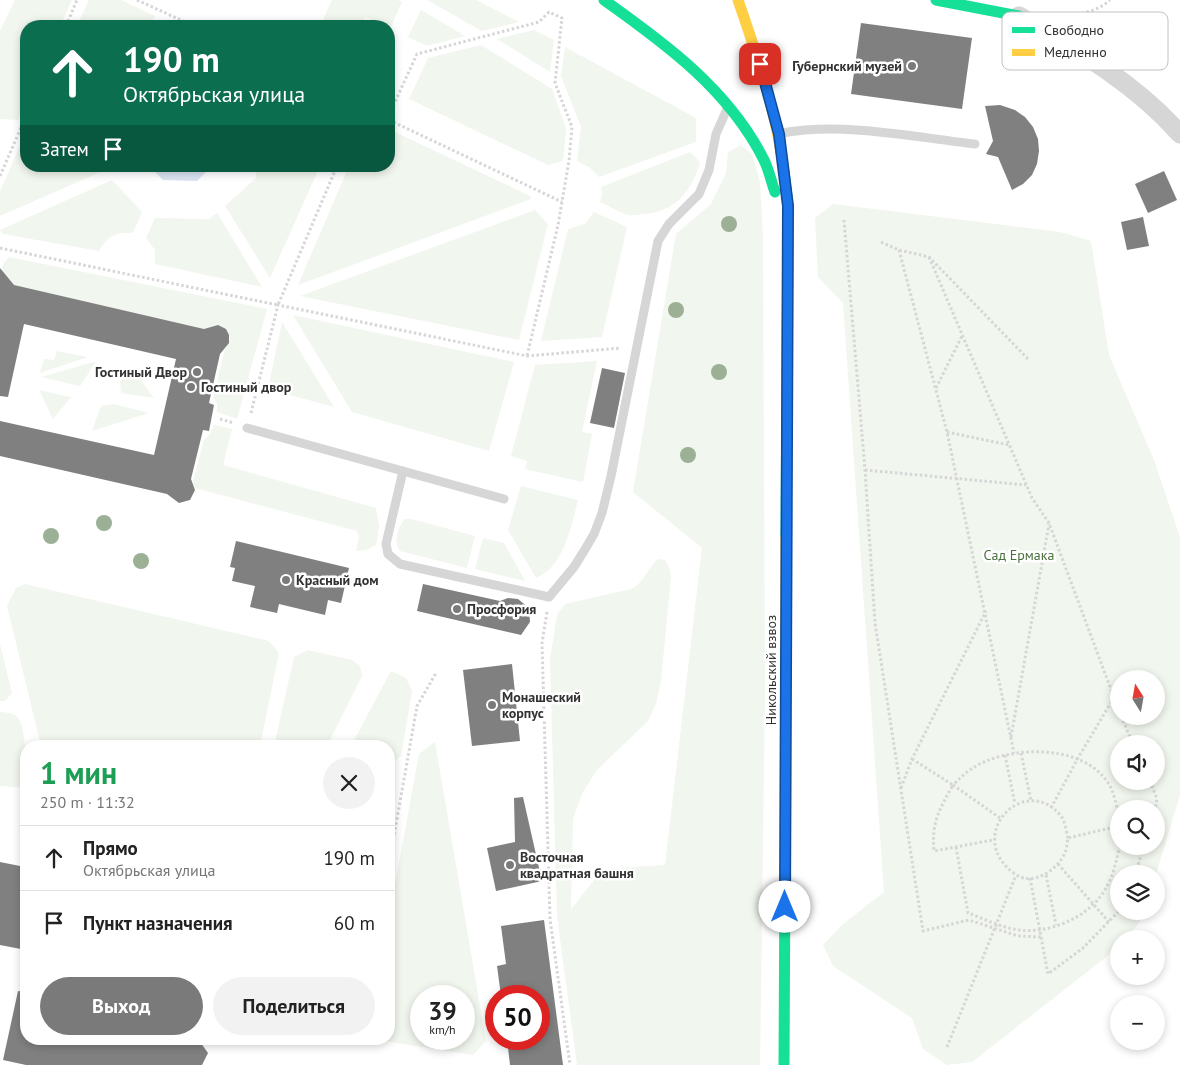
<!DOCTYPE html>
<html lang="ru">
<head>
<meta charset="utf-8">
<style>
  body { margin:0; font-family:"PT Sans",sans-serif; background:#f2f2f2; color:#222; height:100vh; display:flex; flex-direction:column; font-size:19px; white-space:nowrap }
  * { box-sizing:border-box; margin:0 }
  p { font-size:16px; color:#767676 }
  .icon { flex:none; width:28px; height:28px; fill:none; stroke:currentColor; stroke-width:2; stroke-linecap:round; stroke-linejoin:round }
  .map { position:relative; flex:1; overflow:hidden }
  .side { position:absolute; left:20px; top:740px; width:375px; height:305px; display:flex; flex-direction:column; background:#fff; border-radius:20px; box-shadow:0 2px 8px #0003 }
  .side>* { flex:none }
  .top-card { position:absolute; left:20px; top:20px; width:375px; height:152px; border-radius:20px; box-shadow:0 2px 8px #0003; background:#0b6e4f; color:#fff; overflow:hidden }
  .needle { width:32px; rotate:349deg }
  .controls { position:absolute; left:1110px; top:670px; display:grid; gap:10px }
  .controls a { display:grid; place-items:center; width:55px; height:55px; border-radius:50%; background:#fff; box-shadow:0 2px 8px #0003; font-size:25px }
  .speed { position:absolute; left:410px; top:985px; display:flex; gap:10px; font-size:25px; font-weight:700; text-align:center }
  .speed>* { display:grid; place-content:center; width:65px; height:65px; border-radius:50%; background:#fff; box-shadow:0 2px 8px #0003; line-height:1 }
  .speed small { font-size:12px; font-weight:400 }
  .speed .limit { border:8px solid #d22; background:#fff; color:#111 }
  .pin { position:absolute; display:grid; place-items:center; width:42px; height:42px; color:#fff; margin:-21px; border-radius:10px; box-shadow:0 2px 8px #0006 }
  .me { position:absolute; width:55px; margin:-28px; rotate:0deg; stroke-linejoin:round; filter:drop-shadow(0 0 4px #0008) }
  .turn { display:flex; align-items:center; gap:18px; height:105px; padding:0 20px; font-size:22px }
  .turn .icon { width:65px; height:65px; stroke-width:2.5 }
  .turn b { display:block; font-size:35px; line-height:42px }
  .then { display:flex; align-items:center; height:48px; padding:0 20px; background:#0003; gap:10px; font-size:19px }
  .round { display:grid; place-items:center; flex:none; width:52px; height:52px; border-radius:26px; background:#f2f2f2 }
  .headline { display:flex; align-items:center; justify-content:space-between; height:85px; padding:0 20px }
  h1 { font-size:30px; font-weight:600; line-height:38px; color:#1e9e55 }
  .action { display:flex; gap:10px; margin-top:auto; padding:10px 20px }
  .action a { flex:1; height:58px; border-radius:30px; background:#7a7a7a; color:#fff; font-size:20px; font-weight:600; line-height:58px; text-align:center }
  .action a+a { background:#f2f2f2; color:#222 }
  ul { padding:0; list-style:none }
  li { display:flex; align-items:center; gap:15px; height:65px; padding:0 20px; border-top:1px solid #e0e0e0 }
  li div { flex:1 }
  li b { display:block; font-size:19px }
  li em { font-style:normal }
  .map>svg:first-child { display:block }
</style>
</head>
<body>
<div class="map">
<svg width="1180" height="1065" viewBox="0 0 1180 1065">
  <rect width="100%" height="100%" fill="#fff"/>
  <g fill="#f1f6ee" fill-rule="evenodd">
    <path d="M15,0H72L60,26H26V102L18,120L0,119V31Z"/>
    <path d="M89,0H121L155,16L150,26H77Z"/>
    <path d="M332,0H398L402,2L390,29L389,26H384L365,17L361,26H320Z"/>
    <path d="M427,0H476L519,22L482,31Z"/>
    <path d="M421,10L465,36L427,46L408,37Z"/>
    <path d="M534,30L554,40L550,72L497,39Z"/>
    <path d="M481,45L552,89L566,128L563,161L548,165L409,99L428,58Z"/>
    <path d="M565,47L696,118V142L599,177L589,167L577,161L581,127L561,76Z"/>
    <path d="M393,131L530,196L531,199L298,285L349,166H389V132Z"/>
    <path d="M25,133L26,166H105V170L0,216V192Z"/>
    <path d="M741,145L752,154L760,182L763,237L765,694L760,1065H577L557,916L550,659L557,615L565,604L631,589C644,583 647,569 658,559L665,560L669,567L671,576L661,681L656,704L648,721L596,771L582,794L573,819L571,909L603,869L665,865L702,548L633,492L676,234L711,204L726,173L728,152Z"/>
    <path d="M690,152L700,162C692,191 675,212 644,214C639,214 633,216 628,215C619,212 609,206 600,202L602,194L601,187Z"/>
    <path d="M256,166H320L270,278L225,206L256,178Z"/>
    <path d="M112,180L142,212L133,233C116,232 107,236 99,251L3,234L0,230Z"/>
    <path d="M833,204L1060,232L1091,241L1109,355L1154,460L1180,537V795L1156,874H1119V911H1144L1142,918L1127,939H1119V947L972,1062L947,1065L923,1049L912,1018L833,966L823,945L843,924L884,892L843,303L818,277L815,218ZM1119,679H1156V716H1119ZM1119,744H1156V781H1119ZM1119,809H1156V846H1119Z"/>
    <path d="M535,210L548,224L519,340L300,296Z"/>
    <path d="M594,212L627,227L602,337L541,341L568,229L585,224Z"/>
    <path d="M217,213L262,287L155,264V250L146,238L155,218L209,219Z"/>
    <path d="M9,257L267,309L237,419L217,412V403L213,398L225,349L230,339C227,326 217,322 206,330L13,285L1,276L3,264Z"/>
    <path d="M293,315L514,362L489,451L352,412Z"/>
    <path d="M282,322L334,407L268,389Z"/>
    <path d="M57,351L88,357L40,373L44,359L54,360Z"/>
    <path d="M97,360L80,386L41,377L97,361Z"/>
    <path d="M597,361L582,432L592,434L583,482L525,469L527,461L511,456L535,365Z"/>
    <path d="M133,370L154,398L121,393L120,382Z"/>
    <path d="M39,390L70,397H71L53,419Z"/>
    <path d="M114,404L149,413L92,431L101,406Z"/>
    <path d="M214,425L232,429L223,465L376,508L379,526L376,545L366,550L356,551L359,537L357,531L195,488L193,482L204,440L210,434Z"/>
    <path d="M521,486L578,500C571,527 564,566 536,578L508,530Z"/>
    <path d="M405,519H411L475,536L467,568L400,551C393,542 398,526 405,519Z"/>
    <path d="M483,538L504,543L525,581L475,569Z"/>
    <path d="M25,584L269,641L279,653L260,746H41L7,606L16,588Z"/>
    <path d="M0,644L12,693L5,701H0Z"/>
    <path d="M308,650L352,660L360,666L362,676L327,746H274L294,657Z"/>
    <path d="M391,671L406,678L412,691L401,756L389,765V746H351Z"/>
    <path d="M0,712C6,713 14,712 18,718C27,730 26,772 26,788L0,786Z"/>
    <path d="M435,742L486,1041L473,1055L377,1040L389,1039V917L419,754ZM421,996H464V1039H421Z"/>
  </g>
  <path fill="#dbe5f3" d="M149,166H212L197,181L163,180Z"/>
  <g fill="#808080">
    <path d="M861,23L972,38L962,109L851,94Z"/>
    <path d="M1000,105L1015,110L1025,117L1033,127L1038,139L1039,151L1037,164L1032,175L1023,184L1012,190L998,157L986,154L993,141L985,106Z"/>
    <path d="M1164,171L1177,200L1148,213L1135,184Z"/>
    <path d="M1143,217L1149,246L1127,250L1121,222Z"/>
    <path d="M0,268L14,285L204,329L218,325L226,329L229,335V343L220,354L209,403L214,405L209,431L203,430L191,479L195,490L190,500L179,503L167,494L0,456V421L154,455L176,359L24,324L8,397L0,396Z"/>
    <path d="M602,368L625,373L614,428L590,423Z"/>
    <path d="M236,541L349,568L341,603L328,600L325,615L279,604L277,613L250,607L255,586L232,581L235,568L230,567Z"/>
    <path d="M423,584L500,601L508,598L518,599L529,608L530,622L521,635L417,611Z"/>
    <path d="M512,664L520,741L472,746L463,670Z"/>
    <path d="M523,797L542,881L496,891L487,848L515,842L514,798Z"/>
    <path d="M0,862L25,867L22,887L26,888V950L0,945Z"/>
    <path d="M544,920L563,1065H510L507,1039H539V996H501L497,966L506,964L501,926Z"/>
    <path d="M18,991L26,992V1039H198L208,1053L202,1065H26L3,1060Z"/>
  </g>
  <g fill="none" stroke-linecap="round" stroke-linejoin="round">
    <g stroke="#d6d6d6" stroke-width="3" stroke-dasharray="2.5 2.5" stroke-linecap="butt">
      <path d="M137,0L194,26"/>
      <path d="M1062,17C1079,15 1098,11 1110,0"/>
      <path d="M66,26L77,0"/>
      <path d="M389,115L417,54L539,22L549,12L562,18L555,83L572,127L569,161L558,225L527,356"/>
      <path d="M389,120L562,202"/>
      <path d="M0,176L26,116"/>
      <path d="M844,220L865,470L875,623L923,931L969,920L1018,936L1041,937"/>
      <path d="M881,242L899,250L929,257L1029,360"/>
      <path d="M0,248L278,305L337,166"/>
      <path d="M899,250L947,432L1014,753"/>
      <path d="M929,257L1032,498L1049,523L1119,711"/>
      <path d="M936,388L962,336"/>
      <path d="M251,413L278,305L527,356L621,348"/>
      <path d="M220,419L234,423"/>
      <path d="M947,432L1009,445"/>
      <path d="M865,470L1026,485"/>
      <path d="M547,612L542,643L550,919L570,1065"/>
      <path d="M1121,716L1133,744"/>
      <path d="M1011,737L1049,524"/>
      <path d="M1021,753L1031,801"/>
      <path d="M1005,755L1015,804"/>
      <path d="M912,759L953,785C940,808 931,823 934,851L993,840"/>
      <path d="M1150,781L1157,799L1155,809"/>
      <path d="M901,788L912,759L986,611"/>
      <path d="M1051,808L1078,758L1113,699"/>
      <path d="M1000,818L953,785C963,775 972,767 984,762C1022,745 1092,746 1112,790C1115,798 1117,808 1119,816"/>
      <path d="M1068,838C1066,831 1065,821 1061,816C1025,771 962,836 1015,874C1033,887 1057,870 1065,853C1067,848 1067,842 1068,838L1119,826"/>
      <path d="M956,847L968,913C985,919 1002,928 1019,930C1051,934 1092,916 1107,886C1114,874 1116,860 1120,846"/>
      <path d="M389,864L417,706L436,673"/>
      <path d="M1058,864L1109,922"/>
      <path d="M1135,874L1144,846"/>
      <path d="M1046,875L1056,925"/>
      <path d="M1030,878L1048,974L1083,948L1119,911"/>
      <path d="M947,1047L1016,875"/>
    </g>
    <g stroke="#d6d6d6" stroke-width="9">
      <path d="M782,133C845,122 912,137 975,144"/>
      <path d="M247,428L504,499"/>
      <path d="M403,471L386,544L388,554L400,564L549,597L574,567L584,551L594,534L602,513L611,476L658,241L669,224L699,194L709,170L716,134L727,109"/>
    </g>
    <path stroke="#d6d6d6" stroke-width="19" d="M1019,16C1077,50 1135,83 1180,134"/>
    <g stroke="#16e098" stroke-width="11">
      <path d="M604,0C666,44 729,90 764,160C769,170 771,181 775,192"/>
      <path d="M936,0L1019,16"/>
      <path d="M784,172L788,205L786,536"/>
      <path d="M784,1065L785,867"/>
    </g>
    <g stroke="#ffcf43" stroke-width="11">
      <path d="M738,0C758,58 776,111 784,172"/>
      <path d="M785,867L786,536"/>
    </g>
  </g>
  <g fill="#9bb094">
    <circle cx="729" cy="224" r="8"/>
    <circle cx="676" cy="310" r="8"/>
    <circle cx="719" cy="372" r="8"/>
    <circle cx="688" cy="455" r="8"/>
    <circle cx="104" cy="523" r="8"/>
    <circle cx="51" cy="536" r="8"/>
    <circle cx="141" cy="561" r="8"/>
  </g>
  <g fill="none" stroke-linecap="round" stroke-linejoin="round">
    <g stroke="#114b97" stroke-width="12">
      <path id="route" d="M760,64L779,134L788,206L785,907"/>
    </g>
    <use href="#route" stroke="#1a73e8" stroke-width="9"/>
  </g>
  <g fill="#7a7a7a" stroke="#fff" stroke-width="2">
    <circle cx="912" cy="66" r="5"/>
    <circle cx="197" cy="372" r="5"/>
    <circle cx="191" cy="387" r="5"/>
    <circle cx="286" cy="580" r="5"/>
    <circle cx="457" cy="609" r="5"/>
    <circle cx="492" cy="705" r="5"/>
    <circle cx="510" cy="865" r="5"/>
  </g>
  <g text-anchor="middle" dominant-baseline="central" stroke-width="5" stroke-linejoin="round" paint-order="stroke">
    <g font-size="14" font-weight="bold" fill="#323232" stroke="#fff" text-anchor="start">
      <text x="902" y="66" text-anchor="end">Губернский музей</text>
      <text x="187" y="372" text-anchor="end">Гостиный Двор</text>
      <text x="201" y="387">Гостиный двор</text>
      <text x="296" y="580">Красный дом</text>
      <text x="467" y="609">Просфория</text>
      <text x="502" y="697">Монашеский<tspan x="502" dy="16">корпус</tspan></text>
      <text x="520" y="857">Восточная<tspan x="520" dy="16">квадратная башня</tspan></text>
    </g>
    <g font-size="14" fill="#49703d" stroke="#fff">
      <text x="1019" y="555">Сад Ермака</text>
    </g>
    <g font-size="14" fill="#323232" stroke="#fff">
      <text transform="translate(771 670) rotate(-90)">Никольский взвоз</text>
    </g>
  </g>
  <rect x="1002" y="12" width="166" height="58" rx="8" fill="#fff" stroke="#c2c2c2" stroke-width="1"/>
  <rect x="1012" y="27" width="23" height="6" fill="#16e098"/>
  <rect x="1012" y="49" width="23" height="7" fill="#ffcf43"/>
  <g font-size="14" fill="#323232">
    <text x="1044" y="35">Свободно</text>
    <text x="1044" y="57">Медленно</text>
  </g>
</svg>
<div class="controls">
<a><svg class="needle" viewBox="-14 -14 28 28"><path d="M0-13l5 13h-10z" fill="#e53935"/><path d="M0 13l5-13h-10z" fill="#767676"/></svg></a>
<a><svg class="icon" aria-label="sound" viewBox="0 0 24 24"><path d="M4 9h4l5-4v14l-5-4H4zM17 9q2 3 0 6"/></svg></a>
<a><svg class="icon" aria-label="search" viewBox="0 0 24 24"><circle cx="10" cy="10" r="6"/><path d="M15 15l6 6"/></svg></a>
<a><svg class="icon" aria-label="layers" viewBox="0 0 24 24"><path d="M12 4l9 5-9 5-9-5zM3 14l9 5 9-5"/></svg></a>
<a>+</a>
<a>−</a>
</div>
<div class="speed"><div>39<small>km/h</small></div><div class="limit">50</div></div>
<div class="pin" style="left:760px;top:64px;background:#d93025"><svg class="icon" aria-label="arrive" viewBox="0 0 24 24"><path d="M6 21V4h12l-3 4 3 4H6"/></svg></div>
<svg class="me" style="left:785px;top:907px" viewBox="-20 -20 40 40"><circle r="19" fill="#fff"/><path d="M0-13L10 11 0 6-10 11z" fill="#1a73e8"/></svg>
<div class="top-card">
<div class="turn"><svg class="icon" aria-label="ahead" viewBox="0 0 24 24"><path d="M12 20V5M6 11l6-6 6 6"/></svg><div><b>190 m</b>Октябрьская улица</div></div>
<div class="then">Затем<svg class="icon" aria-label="arrive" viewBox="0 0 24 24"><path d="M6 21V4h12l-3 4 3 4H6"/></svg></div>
</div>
<section class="side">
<div class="headline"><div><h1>1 мин</h1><p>250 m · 11:32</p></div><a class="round"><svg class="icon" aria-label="close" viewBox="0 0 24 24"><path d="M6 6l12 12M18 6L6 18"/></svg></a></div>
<ul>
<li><svg class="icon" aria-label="ahead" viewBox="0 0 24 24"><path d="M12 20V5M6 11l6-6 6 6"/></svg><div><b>Прямо</b><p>Октябрьская улица</p></div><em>190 m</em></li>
<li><svg class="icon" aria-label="arrive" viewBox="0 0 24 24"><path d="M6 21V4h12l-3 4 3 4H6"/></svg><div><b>Пункт назначения</b></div><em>60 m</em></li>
</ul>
<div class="action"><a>Выход</a><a>Поделиться</a></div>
</section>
</div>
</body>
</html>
